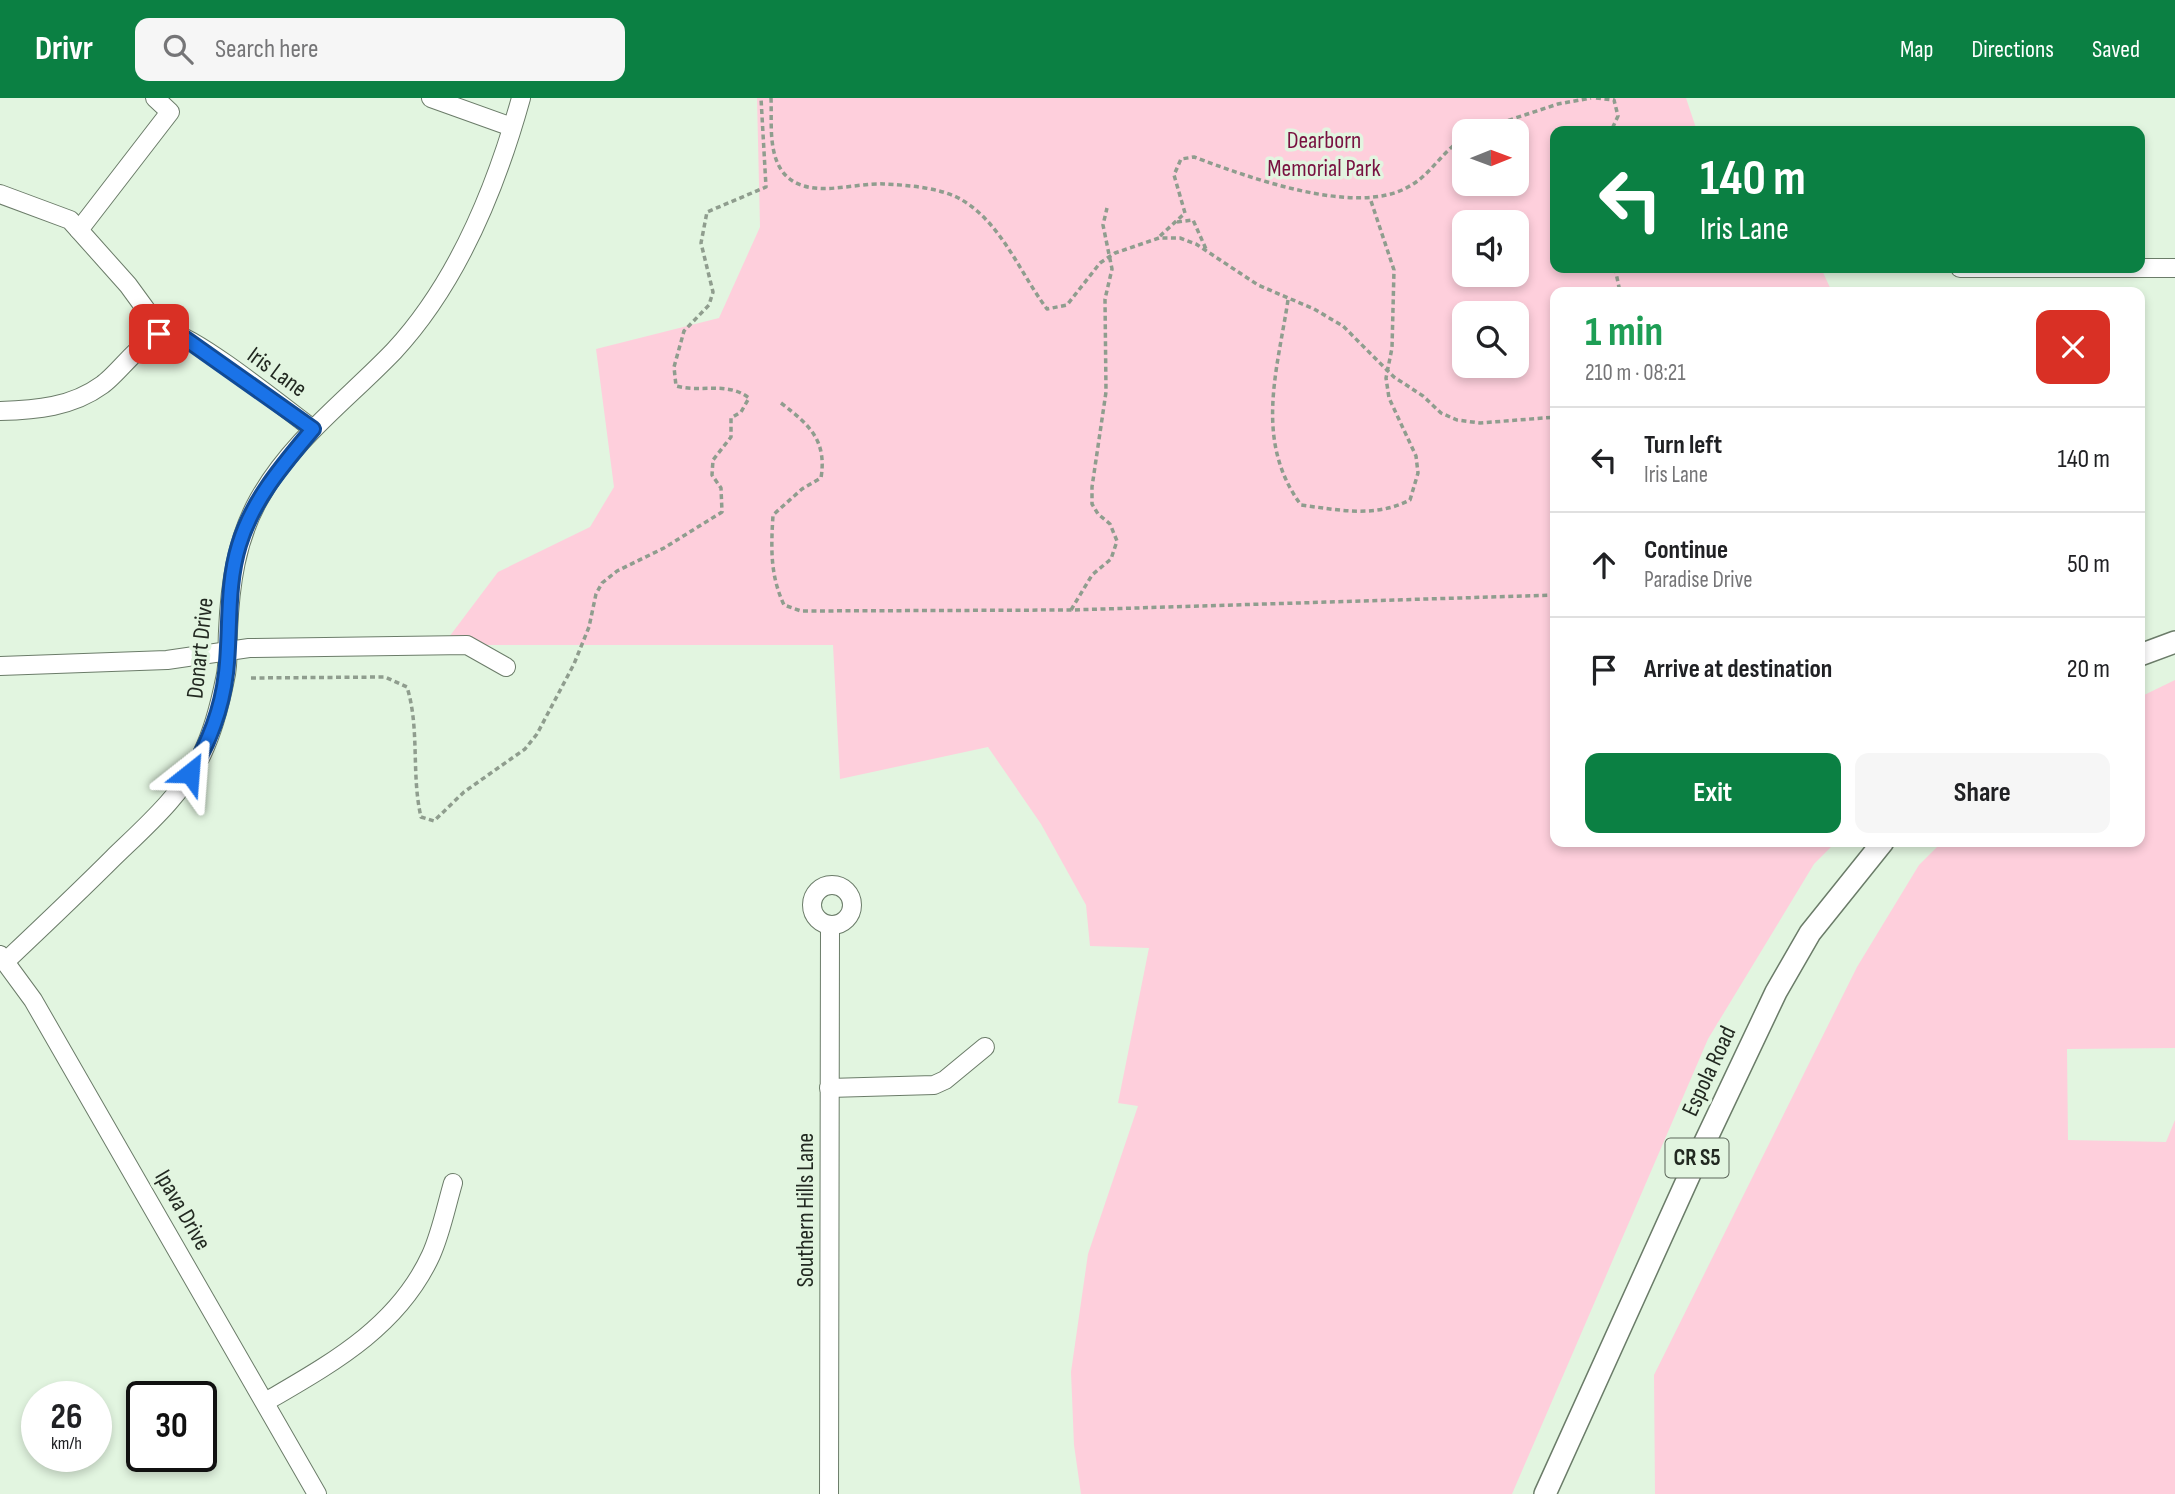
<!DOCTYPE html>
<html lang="en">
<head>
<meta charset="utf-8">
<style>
  body { margin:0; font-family:"Sofia Sans Condensed",sans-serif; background:#f6f6f6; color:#202124; height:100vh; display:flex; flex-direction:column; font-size:26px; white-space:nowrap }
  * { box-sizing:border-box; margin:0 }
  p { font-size:23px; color:#757577 }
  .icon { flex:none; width:38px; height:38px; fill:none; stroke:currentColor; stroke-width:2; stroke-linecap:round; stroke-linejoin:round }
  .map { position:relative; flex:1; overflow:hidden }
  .sheet { position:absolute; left:1550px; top:189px; width:595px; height:560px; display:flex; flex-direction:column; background:#fff; border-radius:14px; box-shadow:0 4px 10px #0003 }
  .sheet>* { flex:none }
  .guide { position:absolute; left:1550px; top:28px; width:595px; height:147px; border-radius:14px; box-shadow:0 4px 10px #0003; background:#0b8043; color:#fff; overflow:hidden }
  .needle { width:46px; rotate:89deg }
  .tools { position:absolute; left:1452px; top:21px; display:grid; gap:14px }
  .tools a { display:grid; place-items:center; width:77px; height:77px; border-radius:14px; background:#fff; box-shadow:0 4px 10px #0003; font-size:35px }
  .speed { position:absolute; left:21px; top:1283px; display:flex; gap:14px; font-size:35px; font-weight:700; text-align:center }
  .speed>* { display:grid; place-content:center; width:91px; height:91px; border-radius:50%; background:#fff; box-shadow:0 4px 10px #0003; line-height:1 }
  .speed small { font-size:18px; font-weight:400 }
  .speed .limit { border:4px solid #111; border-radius:10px; background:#fff; color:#111 }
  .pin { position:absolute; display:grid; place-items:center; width:60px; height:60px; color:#fff; margin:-30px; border-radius:14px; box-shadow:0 4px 10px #0006 }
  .me { position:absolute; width:77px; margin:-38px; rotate:28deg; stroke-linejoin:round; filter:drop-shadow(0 0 5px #0008) }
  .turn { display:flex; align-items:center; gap:24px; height:147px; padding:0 35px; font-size:32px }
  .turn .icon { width:91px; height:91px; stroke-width:2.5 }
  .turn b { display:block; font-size:49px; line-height:60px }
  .round { display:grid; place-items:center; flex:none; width:74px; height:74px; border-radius:14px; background:#f6f6f6 }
  .headline { display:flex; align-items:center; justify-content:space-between; height:119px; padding:0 35px }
  h1 { font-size:42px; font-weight:700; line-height:52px; color:#1e9e55 }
  .action { display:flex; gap:14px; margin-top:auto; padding:14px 35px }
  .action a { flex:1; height:80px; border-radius:14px; background:#0b8043; color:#fff; font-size:28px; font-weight:700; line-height:80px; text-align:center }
  .action a+a { background:#f6f6f6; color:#202124 }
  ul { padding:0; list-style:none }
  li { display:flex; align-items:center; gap:21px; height:105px; padding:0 35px; border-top:2px solid #e0e0e0 }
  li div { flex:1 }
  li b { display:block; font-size:26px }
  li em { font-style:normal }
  header { display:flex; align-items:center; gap:42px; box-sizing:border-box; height:98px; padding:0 35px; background:#0b8043; color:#fff }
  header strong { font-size:33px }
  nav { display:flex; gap:38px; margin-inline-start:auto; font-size:24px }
  .search { width:490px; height:63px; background:#f6f6f6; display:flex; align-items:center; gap:18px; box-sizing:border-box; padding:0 24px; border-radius:14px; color:#757577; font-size:26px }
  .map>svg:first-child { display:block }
</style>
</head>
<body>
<header>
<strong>Drivr</strong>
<div class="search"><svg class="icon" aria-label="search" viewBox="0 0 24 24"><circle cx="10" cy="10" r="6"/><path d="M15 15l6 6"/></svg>Search here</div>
<nav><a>Map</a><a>Directions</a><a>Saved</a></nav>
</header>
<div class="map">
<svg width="2175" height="1396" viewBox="0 0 2175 1396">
  <rect width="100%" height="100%" fill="#e2f5e0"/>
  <g fill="#fecfdc" fill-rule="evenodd">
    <path d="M757,0H1686L1697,33H1556V170H1821L1832,194H1556V744H1836L1814,766L1708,941L1512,1396H1081L1074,1347L1071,1274L1088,1156L1138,1008L1118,1005L1149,850L1090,848L1086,807L1041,726L988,649L840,681L833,547H443L498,474L590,429L614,389L596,251L719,220L760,129ZM1465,33H1517V86H1465ZM1465,124H1517V177H1465ZM1465,215H1517V268H1465Z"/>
    <path d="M2175,582V950L2067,951L2068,1042L2166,1044L2175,1022V1396H1655L1654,1277L1857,869L1919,767L1942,744H2140V599Z"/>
  </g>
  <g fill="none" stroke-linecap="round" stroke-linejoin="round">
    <g stroke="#6b7c69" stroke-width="20">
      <g id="minor">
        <path d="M431,0L512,29"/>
        <path d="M0,96L70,122L128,187L163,235"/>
        <path d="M79,132L170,14L155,0"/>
        <path d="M1960,170H2175"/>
        <path d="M0,313C36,312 72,309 102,287C120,275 149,230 172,235C198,240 286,311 313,331"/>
        <path d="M0,568L167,562L249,550L467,547L506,569"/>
        <circle cx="832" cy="807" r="20"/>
        <path d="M0,857L33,902L317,1396"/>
        <path d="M6,863C42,829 78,795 113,760C145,729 182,697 202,656C213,633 220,606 225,581C229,566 227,549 228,533C230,487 236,442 259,401C292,342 348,301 394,253C458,184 496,90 521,0"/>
        <path d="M829,990L934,987L945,982L985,949"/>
        <path d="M267,1303C332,1265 398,1229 431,1157C441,1135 446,1109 453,1085"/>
        <path d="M829,1396L830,828"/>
      </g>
    </g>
    <g stroke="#6b7c69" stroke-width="24">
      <g id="major">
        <path d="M2140,557L2175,544"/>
        <path d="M1545,1396L1694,1067L1776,894L1810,835L1883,744"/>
      </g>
    </g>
    <g stroke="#8f9d8e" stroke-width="3.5" stroke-dasharray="5 3.5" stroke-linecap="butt">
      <path d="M771,0C772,23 768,53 782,73C805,104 853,84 884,86C907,87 943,90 962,102C1002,126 1020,175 1047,211L1067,207L1100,165L1115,155L1159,140H1180L1196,146L1258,187L1314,211L1343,228L1394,279L1423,298L1441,315L1457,322L1480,325L1556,319"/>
      <path d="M1596,0L1614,2L1618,18L1611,33"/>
      <path d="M1476,33L1558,6L1591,0"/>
      <path d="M1177,124L1193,122L1206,151"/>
      <path d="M1160,138L1185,115L1174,77L1181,61L1194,59C1248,79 1355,119 1408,89C1430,78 1443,52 1465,39"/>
      <path d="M1615,170L1620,194"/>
      <path d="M1288,202C1277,274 1254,343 1301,407C1339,412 1375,420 1410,402L1418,375L1416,358L1389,300L1386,280L1392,250L1394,172L1370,100"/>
      <path d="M781,305C810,327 827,343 821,380L802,391L773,417C771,450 770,477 784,507L801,513L1071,512L1556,497"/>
      <path d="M1071,512L1092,477L1111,461L1117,443L1110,426L1098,416L1092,406V389L1106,294L1105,201L1112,171L1103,127L1107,110"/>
      <path d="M251,580L385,579L407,589C420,631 411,676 421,719L434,723L464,694L525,651L537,636L574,566L589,529L596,496L602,485L617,473L664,450L722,414L721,390L712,377L713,362L731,339V320L741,314L749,300C727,283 701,295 676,288L674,269L684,233L709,207L713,194L701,145L707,114L766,89L761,0"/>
    </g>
    <use href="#minor" stroke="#fff" stroke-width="18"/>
    <use href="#major" stroke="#fff" stroke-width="21"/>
  </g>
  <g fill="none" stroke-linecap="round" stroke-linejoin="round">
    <g stroke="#114b97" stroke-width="18">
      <path id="route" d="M159,236L170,234L180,237L313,331C283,367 253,401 239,447C226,489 231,533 226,575C222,610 209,646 190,675"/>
    </g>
    <use href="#route" stroke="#1a73e8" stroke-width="12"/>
  </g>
  <g text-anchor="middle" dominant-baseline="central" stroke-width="7" stroke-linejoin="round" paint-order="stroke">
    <rect fill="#e2f5e0" stroke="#5c665a" stroke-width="2" x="1665.5" y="1040.5" width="63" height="39" rx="5"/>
    <g font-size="23" font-weight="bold" fill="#222921">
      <text x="1697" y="1060">CR S5</text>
    </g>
    <g font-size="24" fill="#781140" stroke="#e2f5e0">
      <text x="1324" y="42">Dearborn<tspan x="1324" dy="28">Memorial Park</tspan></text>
    </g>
    <g font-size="24" fill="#222921" stroke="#e2f5e0">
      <text transform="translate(277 274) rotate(36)">Iris Lane</text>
      <text transform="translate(200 550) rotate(-84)">Donart Drive</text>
      <text transform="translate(1709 973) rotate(-65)">Espola Road</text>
      <text transform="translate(183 1112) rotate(60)">Ipava Drive</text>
      <text transform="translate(805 1112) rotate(-90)">Southern Hills Lane</text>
    </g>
  </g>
</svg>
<div class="tools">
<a><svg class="needle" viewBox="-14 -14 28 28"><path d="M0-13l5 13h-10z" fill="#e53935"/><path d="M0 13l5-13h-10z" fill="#757577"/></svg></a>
<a><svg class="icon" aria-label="sound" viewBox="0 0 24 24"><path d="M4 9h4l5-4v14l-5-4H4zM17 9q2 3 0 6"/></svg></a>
<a><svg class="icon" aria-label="search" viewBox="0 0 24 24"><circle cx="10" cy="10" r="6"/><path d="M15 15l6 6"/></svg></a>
</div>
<div class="speed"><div>26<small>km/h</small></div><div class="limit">30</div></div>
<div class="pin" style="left:159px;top:236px;background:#d93025"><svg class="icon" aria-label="arrive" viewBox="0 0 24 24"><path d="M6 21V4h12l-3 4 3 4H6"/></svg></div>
<svg class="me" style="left:190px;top:675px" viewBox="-20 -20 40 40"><path d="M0-17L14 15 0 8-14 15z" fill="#1a73e8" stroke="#fff" stroke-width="4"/></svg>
<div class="guide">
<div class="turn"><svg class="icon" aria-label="left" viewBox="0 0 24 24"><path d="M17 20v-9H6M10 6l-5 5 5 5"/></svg><div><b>140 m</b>Iris Lane</div></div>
</div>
<section class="sheet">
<div class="headline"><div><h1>1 min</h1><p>210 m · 08:21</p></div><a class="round" style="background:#d93025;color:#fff"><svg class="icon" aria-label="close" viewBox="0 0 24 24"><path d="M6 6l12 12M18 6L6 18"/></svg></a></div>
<ul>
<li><svg class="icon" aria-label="left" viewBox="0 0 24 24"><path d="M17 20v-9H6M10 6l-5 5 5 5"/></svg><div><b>Turn left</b><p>Iris Lane</p></div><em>140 m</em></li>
<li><svg class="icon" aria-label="ahead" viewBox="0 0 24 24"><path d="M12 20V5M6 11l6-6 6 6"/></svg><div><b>Continue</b><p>Paradise Drive</p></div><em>50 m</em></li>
<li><svg class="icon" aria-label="arrive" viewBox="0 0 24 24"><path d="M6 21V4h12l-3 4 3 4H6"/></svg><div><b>Arrive at destination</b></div><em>20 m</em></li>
</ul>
<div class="action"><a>Exit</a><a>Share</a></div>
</section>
</div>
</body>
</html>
